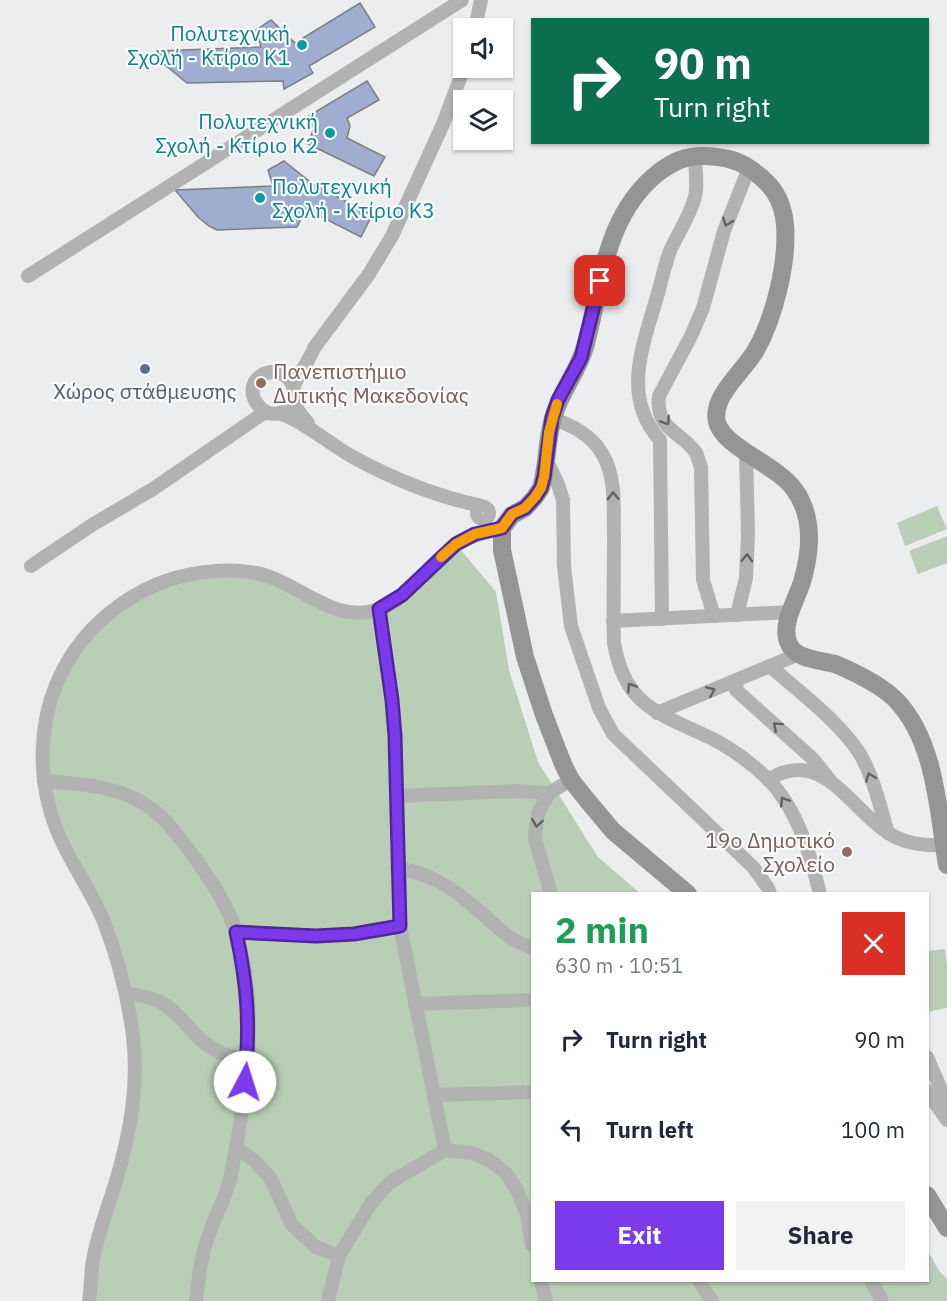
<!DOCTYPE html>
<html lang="en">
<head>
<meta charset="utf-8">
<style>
  body { margin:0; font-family:"IBM Plex Sans",sans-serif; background:#f2f2f3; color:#1f2937; height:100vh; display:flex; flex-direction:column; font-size:22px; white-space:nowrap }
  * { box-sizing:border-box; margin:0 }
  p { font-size:20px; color:#747a83 }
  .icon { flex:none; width:33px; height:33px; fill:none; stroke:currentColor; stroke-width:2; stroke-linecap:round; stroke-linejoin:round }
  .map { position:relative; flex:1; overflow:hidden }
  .panel { position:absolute; left:531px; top:892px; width:398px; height:390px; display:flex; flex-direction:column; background:#fff; border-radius:0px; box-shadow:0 2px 4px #0004 }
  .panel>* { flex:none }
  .banner { position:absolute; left:531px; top:18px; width:398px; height:126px; border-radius:0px; box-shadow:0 2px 4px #0004; background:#0b6e4f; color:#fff; overflow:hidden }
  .buttons { position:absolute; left:453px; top:18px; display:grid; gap:12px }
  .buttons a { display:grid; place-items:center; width:60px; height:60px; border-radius:0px; background:#fff; box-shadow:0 2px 4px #0004; font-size:30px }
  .pin { position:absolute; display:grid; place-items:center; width:51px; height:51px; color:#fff; margin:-26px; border-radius:12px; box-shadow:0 3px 9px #0006 }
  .me { position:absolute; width:66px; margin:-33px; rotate:5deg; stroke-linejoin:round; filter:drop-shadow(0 0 4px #0008) }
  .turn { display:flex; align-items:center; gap:21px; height:126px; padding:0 24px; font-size:27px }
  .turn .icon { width:78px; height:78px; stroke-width:2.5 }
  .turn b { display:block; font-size:42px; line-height:51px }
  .round { display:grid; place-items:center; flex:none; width:63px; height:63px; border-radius:0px; background:#f2f2f3 }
  .summary { display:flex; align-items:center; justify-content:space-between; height:102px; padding:0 24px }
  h1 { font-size:36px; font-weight:800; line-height:45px; color:#1e9e55 }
  .cta { display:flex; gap:12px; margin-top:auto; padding:12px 24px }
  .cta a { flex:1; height:69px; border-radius:0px; background:#7c3aed; color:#fff; font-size:24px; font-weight:800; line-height:69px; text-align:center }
  .cta a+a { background:#f2f2f3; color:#1f2937 }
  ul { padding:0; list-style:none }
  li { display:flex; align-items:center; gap:18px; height:90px; padding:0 24px }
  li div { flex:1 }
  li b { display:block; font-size:22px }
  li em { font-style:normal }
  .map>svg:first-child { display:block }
</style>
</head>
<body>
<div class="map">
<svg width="947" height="1301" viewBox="0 0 947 1301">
  <rect width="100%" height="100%" fill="#ecedee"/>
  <g fill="#b9cfb5">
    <path d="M937,506L947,529L905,546L897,523Z"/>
    <path d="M947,536V563L918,574L909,551Z"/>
    <path d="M456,544L496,592L509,670L538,762L598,857L641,894H532V1281H927V1250L940,1272L947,1279V1301H89L129,1131L133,1036L89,890L44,781L55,689L107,616L174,579L258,573L331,607L379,609Z"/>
    <path d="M945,949L947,966V1008L927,1012V951Z"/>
  </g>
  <g fill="#9fadd0" stroke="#7e7e80" stroke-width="1.5">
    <path d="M360,3L375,27L309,66L313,73L284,89L283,81L187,83L165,65L157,51L261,47L256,30L271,20L295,43Z"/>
    <path d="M367,81L379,100L347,118L350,126L347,138L385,157L374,176L308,144L314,128L307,117Z"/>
    <path d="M284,161L313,184L372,215L361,237L306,209L297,227L217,230L209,226L198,217L175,190L273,186L268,170Z"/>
  </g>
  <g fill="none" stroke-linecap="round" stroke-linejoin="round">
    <g stroke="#b3b2b2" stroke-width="14">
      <path d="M475,28L481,0"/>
      <path d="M28,276L462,0"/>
      <path d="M294,386C299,372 309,362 314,348L369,274L392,236L443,124L464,68"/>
      <path d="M294,399C273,439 231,387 266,373C274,371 282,373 288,378C295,385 293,391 294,399C295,409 302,416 308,423"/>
      <path d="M279,413C306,423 327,442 351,456C391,478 438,497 482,506"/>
      <path d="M552,418C573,426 592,435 603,455C617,480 613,510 614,537C614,572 613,608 614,643C624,701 652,711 700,733C726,744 748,760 768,779C798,810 810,854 820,894"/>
      <path d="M547,461L558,484L563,500L564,566L571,626L599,708L613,734L753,867L768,888L770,894"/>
      <circle cx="483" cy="513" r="6"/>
      <path d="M31,566L92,525L153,489L265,412"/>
      <path d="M379,609L392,700L395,736L400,926L445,1150"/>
      <path d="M737,615L746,578L748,534L746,451"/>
      <path d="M714,616L703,580L701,467C699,462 698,457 696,453C682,432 655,430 659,396L691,336L703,308L724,231L749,168"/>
      <path d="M662,619L660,440C622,398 642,348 656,300C661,284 664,267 670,251C678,233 690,216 695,197C698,184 695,168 695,155"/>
      <path d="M613,621L791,612"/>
      <path d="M770,666C799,692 839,721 860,754C874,778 880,807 888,833"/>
      <path d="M737,680L736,690L813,759L829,779"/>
      <path d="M657,713L799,654"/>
      <path d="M768,780C821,746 849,807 887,832C904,844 924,846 944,845"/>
      <path d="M44,781C81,784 122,786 152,809C170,823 183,842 197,861C212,882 228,906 236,932C260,1010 246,1097 231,1175C226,1198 213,1220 206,1243C200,1261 198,1282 196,1301"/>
      <path d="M397,796L514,791L549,793"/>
      <path d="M397,868C430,874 447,884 472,905C495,923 503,938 532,948"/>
      <path d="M551,894L535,839L536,827L538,814L549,793L571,780"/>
      <path d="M236,932L317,936L354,934L400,926"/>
      <path d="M126,994C136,995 148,996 158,1001C176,1009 186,1026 200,1039C213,1051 230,1058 247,1061"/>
      <path d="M415,1004L532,1000"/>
      <path d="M927,1057L947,1103"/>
      <path d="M927,1091L947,1120"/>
      <path d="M434,1095L532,1092"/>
      <path d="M236,1148L255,1161L271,1179L292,1225L316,1247L339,1256"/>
      <path d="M541,1281L546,1301"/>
      <path d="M699,1281L712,1301"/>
      <path d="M871,1281L882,1301"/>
      <path d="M89,1301C91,1287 91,1273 93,1260C98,1233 108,1207 116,1181C130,1134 139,1086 133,1036C128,998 118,958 104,922C93,895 76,871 63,844C34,784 35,710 73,653C96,618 134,590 175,578C201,571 229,568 256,573C297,581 332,624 377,610C411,599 429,561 458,543C472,535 487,532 502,528"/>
      <path d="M328,1301L339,1256L371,1203L389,1183L445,1150L472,1153L489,1160L506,1173L517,1190L527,1215L532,1245"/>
    </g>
    <g stroke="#969595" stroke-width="18">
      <path d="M688,894L613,831L587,800L571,780L563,764L544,715L525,657L502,550V528L512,515L525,508L535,497L541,488C548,465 546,441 553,418C560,392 578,372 585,347C602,285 604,215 659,172C674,161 687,155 706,156C722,157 736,159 749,168C771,183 783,198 785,225C788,263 774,318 756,350C744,371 711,396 717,422C723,447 777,465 794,489C814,516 811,552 802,582C796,601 780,625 789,644C796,660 821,660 835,664C843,667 851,671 859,675C872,682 885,689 896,700C936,742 938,811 947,865"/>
      <path d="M927,1195L947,1228"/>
    </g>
  </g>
  <defs><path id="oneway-chevron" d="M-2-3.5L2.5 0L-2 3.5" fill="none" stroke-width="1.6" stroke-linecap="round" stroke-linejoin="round" transform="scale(1.5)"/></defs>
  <g stroke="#636262">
    <use href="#oneway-chevron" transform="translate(727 222) rotate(110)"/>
    <use href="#oneway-chevron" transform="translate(666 421) rotate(57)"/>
    <use href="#oneway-chevron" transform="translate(613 496) rotate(-92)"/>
    <use href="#oneway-chevron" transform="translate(747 558) rotate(-88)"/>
    <use href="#oneway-chevron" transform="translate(631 687) rotate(-123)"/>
    <use href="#oneway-chevron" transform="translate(711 691) rotate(-23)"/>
    <use href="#oneway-chevron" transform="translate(777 726) rotate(-138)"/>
    <use href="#oneway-chevron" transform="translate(870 777) rotate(-111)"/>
    <use href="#oneway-chevron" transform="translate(784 801) rotate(-122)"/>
    <use href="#oneway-chevron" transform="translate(537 823) rotate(99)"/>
  </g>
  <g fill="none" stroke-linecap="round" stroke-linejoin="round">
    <g stroke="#51269a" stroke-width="15">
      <path id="route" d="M245,1082C250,1025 248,987 236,932L316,936L354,934L400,926L395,736L392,700L379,609L402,595L456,544L475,534L502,528L512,514L525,508L535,497L541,488L544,477L552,418L558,400L581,358L600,281"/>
    </g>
    <use href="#route" stroke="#7c3aed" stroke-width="10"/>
    <path stroke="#f59e0b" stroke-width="10" d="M441,557L456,544L475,534L502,528L512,514L525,508L535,497L541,488L544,477L549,432L557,404"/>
  </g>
  <g fill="#0f9aa8" stroke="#f9fafc" stroke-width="2">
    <circle cx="302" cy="45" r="6"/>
    <circle cx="330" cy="133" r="6"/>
    <circle cx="260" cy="198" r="6"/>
  </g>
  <circle fill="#5c6f8a" stroke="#f9fafc" stroke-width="2" cx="145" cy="369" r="6"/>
  <g fill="#8d6e63" stroke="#f9fafc" stroke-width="2">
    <circle cx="261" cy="383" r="6"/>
    <circle cx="847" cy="852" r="6"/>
  </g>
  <g text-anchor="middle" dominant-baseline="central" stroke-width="4.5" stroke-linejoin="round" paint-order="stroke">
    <g font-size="21" fill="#0d838f" stroke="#f9fafc" text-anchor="end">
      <text x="290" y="33">Πολυτεχνική<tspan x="290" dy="24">Σχολή - Κτίριο Κ1</tspan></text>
      <text x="318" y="121">Πολυτεχνική<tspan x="318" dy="24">Σχολή - Κτίριο Κ2</tspan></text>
      <text x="272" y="186" text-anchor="start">Πολυτεχνική<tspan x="272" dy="24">Σχολή - Κτίριο Κ3</tspan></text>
    </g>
    <g font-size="21" fill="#785e54" stroke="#f9fafc" text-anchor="start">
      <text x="273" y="371">Πανεπιστήμιο<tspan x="273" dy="24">Δυτικής Μακεδονίας</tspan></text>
      <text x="835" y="840" text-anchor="end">19ο Δημοτικό<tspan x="835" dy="24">Σχολείο</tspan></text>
    </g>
    <g font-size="21" fill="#4e5e75" stroke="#f9fafc">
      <text x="145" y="391">Χώρος στάθμευσης</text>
    </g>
  </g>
</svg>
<div class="buttons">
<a><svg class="icon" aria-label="sound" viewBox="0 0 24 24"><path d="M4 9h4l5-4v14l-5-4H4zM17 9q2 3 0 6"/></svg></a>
<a><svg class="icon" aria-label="layers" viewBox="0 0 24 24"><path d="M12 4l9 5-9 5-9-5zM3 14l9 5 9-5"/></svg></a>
</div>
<div class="pin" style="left:600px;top:281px;background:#d93025"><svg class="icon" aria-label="arrive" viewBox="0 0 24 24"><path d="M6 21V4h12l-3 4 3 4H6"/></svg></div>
<svg class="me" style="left:245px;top:1082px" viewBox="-20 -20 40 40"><circle r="19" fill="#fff"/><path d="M0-13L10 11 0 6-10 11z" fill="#7c3aed"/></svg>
<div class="banner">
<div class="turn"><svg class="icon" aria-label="right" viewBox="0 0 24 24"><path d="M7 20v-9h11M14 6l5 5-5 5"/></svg><div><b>90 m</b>Turn right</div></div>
</div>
<section class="panel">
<div class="summary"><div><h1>2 min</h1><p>630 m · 10:51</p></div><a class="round" style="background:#d93025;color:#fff"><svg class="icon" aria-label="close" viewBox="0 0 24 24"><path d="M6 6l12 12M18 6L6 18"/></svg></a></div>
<ul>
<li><svg class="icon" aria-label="right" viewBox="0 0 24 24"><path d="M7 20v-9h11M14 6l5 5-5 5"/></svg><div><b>Turn right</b></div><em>90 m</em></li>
<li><svg class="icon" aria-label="left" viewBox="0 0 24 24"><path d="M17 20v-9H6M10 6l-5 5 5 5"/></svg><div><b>Turn left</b></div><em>100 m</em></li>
</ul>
<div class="cta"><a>Exit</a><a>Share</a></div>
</section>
</div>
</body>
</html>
